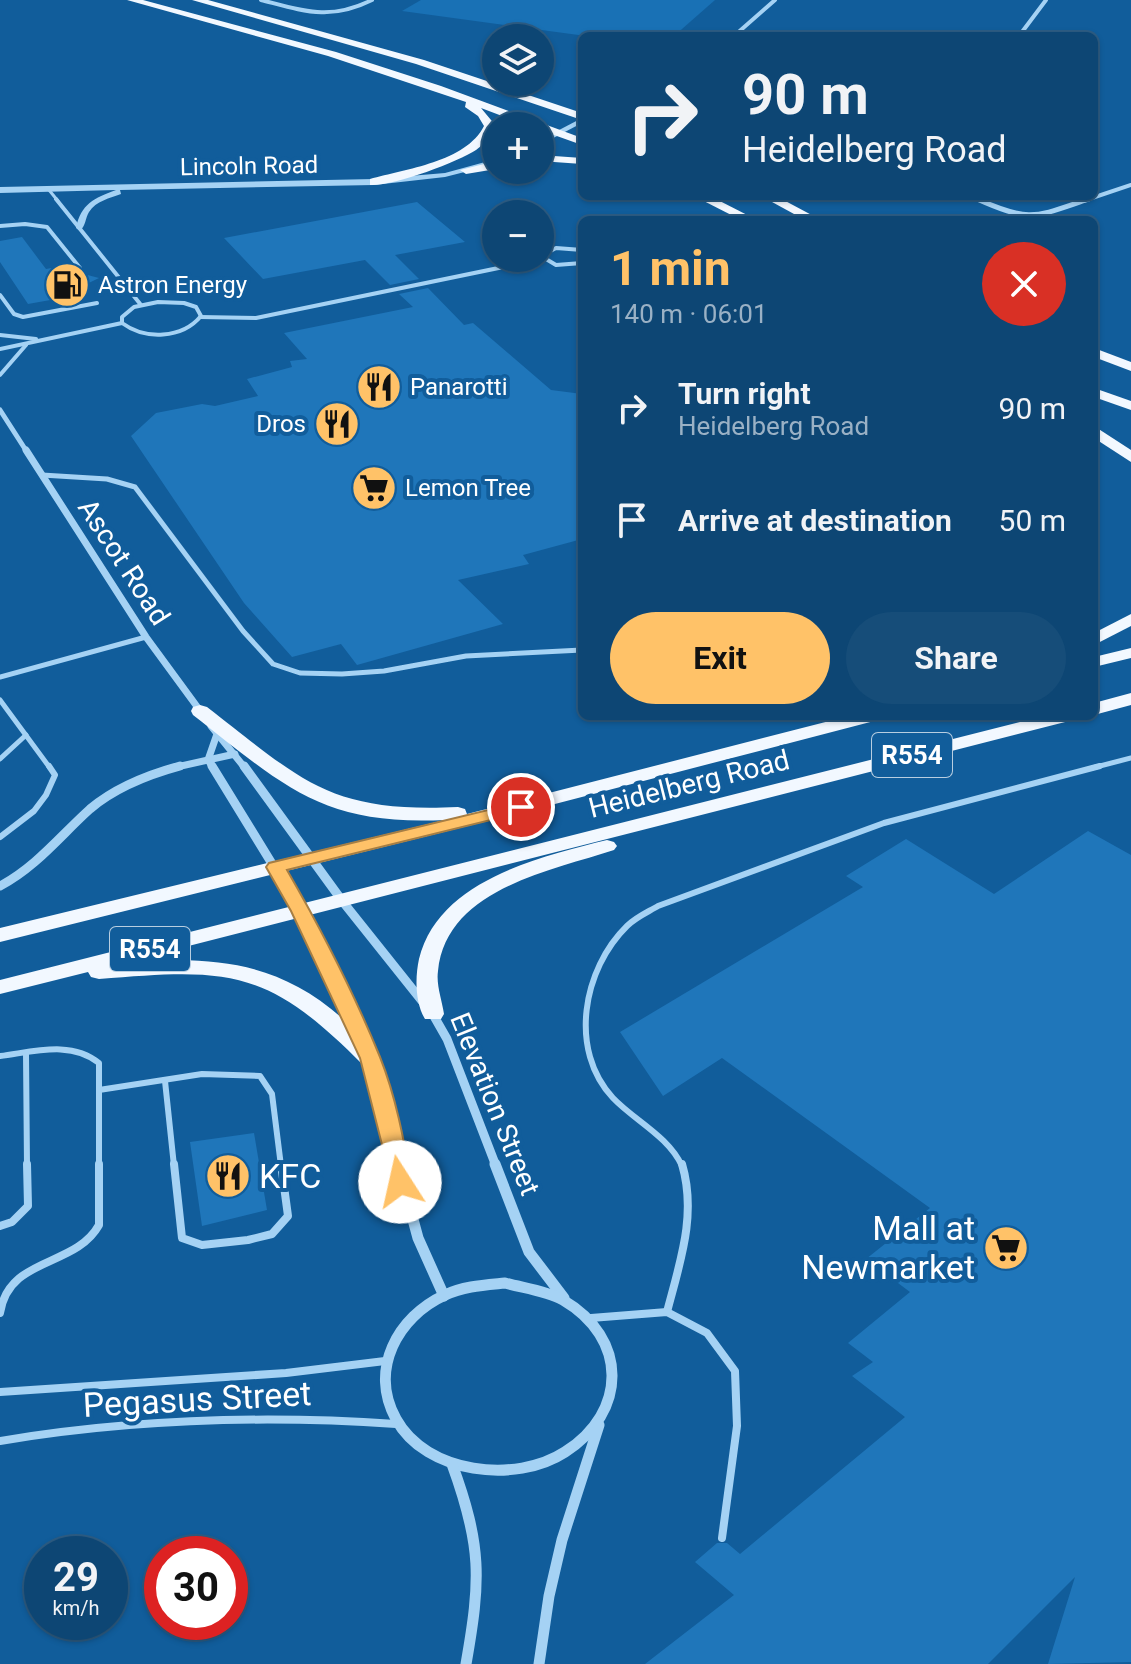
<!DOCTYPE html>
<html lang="en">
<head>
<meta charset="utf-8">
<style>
  body { margin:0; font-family:Roboto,sans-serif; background:#164d79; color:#f1f3f6; height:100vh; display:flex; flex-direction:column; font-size:30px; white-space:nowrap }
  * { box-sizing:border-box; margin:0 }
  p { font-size:26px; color:#9ab1c5 }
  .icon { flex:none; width:44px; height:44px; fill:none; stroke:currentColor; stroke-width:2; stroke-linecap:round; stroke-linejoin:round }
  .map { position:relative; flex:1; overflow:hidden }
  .sheet { position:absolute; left:578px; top:216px; width:520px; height:504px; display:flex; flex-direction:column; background:#0d4674; border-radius:12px; box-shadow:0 2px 6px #0004,0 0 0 2px #2d5e86 }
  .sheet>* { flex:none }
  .hud { position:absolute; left:578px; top:32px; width:520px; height:168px; border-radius:12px; box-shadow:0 2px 6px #0004,0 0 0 2px #2d5e86; background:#0d4674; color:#f1f3f6; overflow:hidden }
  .fabs { position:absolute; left:482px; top:24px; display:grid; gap:16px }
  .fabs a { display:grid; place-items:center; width:72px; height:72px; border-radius:50%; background:#0d4674; box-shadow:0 2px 6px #0004,0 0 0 2px #2d5e86; font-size:40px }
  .speed { position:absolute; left:24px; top:1536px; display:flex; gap:16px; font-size:40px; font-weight:700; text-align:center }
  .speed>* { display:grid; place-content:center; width:104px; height:104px; border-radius:50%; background:#0d4674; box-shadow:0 2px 6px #0004,0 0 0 2px #2d5e86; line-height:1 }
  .speed small { font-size:20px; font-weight:400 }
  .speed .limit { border:12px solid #d22; background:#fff; color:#111 }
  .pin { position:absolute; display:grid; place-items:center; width:68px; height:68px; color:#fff; margin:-34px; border:4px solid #fff; border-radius:50%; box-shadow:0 2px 8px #0007 }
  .me { position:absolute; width:88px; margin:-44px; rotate:350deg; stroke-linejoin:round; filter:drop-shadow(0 0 6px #0008) }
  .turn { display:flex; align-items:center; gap:28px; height:168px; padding:0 32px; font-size:36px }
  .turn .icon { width:104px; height:104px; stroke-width:2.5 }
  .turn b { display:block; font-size:56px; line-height:68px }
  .round { display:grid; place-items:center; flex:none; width:84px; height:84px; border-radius:42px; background:#164d79 }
  .summary { display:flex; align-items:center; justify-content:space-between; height:136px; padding:0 32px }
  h1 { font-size:48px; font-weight:700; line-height:60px; color:#ffc268 }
  .primary-button { display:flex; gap:16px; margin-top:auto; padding:16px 32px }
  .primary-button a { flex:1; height:92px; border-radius:48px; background:#ffc268; color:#111; font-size:32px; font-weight:700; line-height:92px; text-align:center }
  .primary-button a+a { background:#164d79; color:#f1f3f6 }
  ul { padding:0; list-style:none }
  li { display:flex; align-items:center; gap:24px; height:112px; padding:0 32px }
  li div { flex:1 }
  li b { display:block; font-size:30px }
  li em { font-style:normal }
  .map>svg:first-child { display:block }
</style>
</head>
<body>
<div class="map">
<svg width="1131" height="1664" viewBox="0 0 1131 1664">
  <rect width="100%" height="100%" fill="#115d9b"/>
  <path fill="#1971b5" d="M421,0H715L674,36H586L402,11Z"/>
  <g fill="#1f76ba">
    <path d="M417,202L465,242L395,255L419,279L390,285L365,260L263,279L224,238Z"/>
    <path d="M22,237L46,269L57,267L99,278L56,299L28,304L0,262V241Z"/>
    <path d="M428,288L464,325L473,323L551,390L582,394V539L523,555L529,564L458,580L503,624L357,665L341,644L292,657L244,603L131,436L156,413L202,404L215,406L258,396L247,379L292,367L290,361L307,359L284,333L413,307L399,294Z"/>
    <path d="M1088,831L1131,855V1662L1048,1664L1075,1577L988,1664H645L734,1595L695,1562L717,1543H727L740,1554L905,1417L852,1376L873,1362L848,1343L910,1292L866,1259L930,1208L722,1058L663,1096L620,1032L863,887L846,876L906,839L994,894Z"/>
    <path d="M254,1133L267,1210L202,1226L190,1142Z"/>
  </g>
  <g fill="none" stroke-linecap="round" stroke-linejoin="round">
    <path stroke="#a5d2f4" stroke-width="3" d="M49,190L58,201"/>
    <g stroke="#a5d2f4" stroke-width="4">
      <path d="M56,199L141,305"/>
      <path d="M0,226L25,224L47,227L80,268"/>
      <path d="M582,250L556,248L541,256L556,265L582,263"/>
      <path d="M0,295L14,314L23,317L97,303"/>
      <path d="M158,302L184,303L196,307L201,316C182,339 145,340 122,323V317L134,307Z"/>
      <path d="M200,317L256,318L542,259"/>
      <path d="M0,335L36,339"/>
      <path d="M0,349L122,323"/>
      <path d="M0,375L26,345"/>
    </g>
    <g stroke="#a5d2f4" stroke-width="5">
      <path d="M42,475L107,479L135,487L243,631L273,664L300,673L342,674L384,671L466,656L582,650"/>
      <path d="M0,677L146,637"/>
      <path d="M0,700L50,768"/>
      <path d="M0,759L26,735"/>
      <path d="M1092,768L1131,758"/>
    </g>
    <g stroke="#a5d2f4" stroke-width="6">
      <path d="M0,837L34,811L46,795L55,775L49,766"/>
      <path d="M26,1054L27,1166"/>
      <path d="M0,1056C33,1052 71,1040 99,1063V1166"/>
      <path d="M165,1081L174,1166"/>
      <path d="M99,1090L202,1074L260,1076L272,1094L281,1166"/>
      <path d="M682,1166C668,1136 635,1121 613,1098C568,1050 583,969 627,926C636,917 648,912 658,906L884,823L1100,766"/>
    </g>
    <g stroke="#a5d2f4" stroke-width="8">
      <path d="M174,1164L182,1238L202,1245L248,1240L272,1234L288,1216L281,1164"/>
      <path d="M0,1226L12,1222L28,1206L27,1164"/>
      <path d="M667,1312C680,1262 697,1215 682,1164"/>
      <path d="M0,1313C9,1256 75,1268 99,1225V1164"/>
      <path d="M591,1318L667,1312L707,1333L735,1371L737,1426L722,1538"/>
      <path d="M0,1392L286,1373L385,1361"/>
      <path d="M0,1441C132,1419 263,1415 396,1424"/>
    </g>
    <g stroke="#a5d2f4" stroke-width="4">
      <path d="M261,0C304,11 330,21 372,0"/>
      <path d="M734,36L775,0"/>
      <path d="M1019,36L1046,0"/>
      <path d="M971,196L982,201"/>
      <path d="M1083,201L1131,185"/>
    </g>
    <g stroke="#a5d2f4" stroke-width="5">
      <path d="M977,199C1031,223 1035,217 1089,199"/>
      <path d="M0,410L27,452"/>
    </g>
    <g stroke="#a5d2f4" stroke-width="7">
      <path d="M26,450L146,637L201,712"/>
      <path d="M211,726L245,768"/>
      <path d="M208,760L213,768"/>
      <path d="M208,760L217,734"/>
      <path d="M172,768L235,754"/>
    </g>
    <g stroke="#a5d2f4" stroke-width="9">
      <path d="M212,766L301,911L361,1039"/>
      <path d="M244,766L343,902L422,1001"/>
      <path d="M0,886C36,867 60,836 90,809C116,787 147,775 180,766"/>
      <path d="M431,1011L447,1039L496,1166"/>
      <path d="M369,1055L399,1166"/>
    </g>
    <g stroke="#a5d2f4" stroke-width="11">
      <path d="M398,1164L418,1238L444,1296"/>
      <path d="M495,1164L529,1252L564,1298"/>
      <path d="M505,1283C523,1288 547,1291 563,1300C628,1338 628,1412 565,1452C516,1484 426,1474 396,1419C369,1370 397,1317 445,1295C464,1286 485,1285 505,1283Z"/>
      <path d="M452,1464C482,1546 481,1579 466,1664"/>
      <path d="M539,1664L549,1596L562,1540L599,1425"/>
    </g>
    <g fill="#a5d2f4" fill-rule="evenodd">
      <path d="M582,118V123L540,145V140Z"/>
      <path d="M496,159V164L445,177L374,185L120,190L121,194C110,198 96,201 89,212C85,219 86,225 80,231L76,228C81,204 94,198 116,190L0,193V187L374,179L445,173Z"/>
    </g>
    <g fill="#f2f8ff" fill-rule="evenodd">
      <path d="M127,0H143L336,52L441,86L582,138V145L540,130V126H529L481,108L496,126C491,136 486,143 476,150C458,162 391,187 370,185V179C405,169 466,162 484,126L478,116L465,107L466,102L328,56Z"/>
      <path d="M192,0H208L424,60L582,113V120L416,64Z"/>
      <path d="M540,155L582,158V164L540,161Z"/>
      <path d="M496,161V169L466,174L460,170Z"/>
      <path d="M694,196H710L757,220H741Z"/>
      <path d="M761,196H776L821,220H805Z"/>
      <path d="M1094,348L1131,362V371L1094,357Z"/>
      <path d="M1094,388L1131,401V410L1094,397Z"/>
      <path d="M1094,426L1131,450V462L1094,438Z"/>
      <path d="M1131,614V626L1094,645V633Z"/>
      <path d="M1131,648V658L1094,667V657Z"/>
      <path d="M1131,693V705L1094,715V703Z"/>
      <path d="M200,705L207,707C303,781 329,813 458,807L465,809L467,814L849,716H880L878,720L528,811L0,942V928L445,820C322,826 284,786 193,715L191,711L193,707Z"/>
      <path d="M1044,716H1075L1073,720L122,963C208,956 275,959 342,1018C356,1030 372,1043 381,1058L378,1064H362C267,968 229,968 99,979L91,977L88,972L0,994V980Z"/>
      <path d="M607,840L614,842L617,846L614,850C550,871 446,889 438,971C436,985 442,1000 444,1014L441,1019H425C415,1003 415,977 419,959C438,881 538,857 607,840Z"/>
    </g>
  </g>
  <path fill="#ffc268" stroke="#a67e44" stroke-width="2" d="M521,802L527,803L530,807L527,811L287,870C321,929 354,993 380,1057C396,1097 404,1140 411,1182L408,1188H393L360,1058L291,911L266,867L269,863Z"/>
  <defs>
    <g id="fuel-disc" transform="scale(2.3)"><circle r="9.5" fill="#ffc268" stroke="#115d9b"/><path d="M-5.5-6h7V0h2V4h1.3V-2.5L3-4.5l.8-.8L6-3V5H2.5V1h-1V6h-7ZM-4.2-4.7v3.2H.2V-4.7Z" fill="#111"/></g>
    <g id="restaurant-disc" transform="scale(2.3)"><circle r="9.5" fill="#ffc268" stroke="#115d9b"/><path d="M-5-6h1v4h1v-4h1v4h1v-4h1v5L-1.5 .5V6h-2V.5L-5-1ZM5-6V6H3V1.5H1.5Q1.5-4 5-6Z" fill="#111"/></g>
    <g id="supermarket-disc" transform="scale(2.3)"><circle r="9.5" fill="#ffc268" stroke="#115d9b"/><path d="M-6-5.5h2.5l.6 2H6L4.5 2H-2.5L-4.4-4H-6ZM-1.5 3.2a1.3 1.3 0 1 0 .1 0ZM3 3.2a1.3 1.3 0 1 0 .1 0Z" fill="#111"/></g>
  </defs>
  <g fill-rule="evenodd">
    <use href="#fuel-disc" x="67" y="285"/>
    <use href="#restaurant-disc" x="379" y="387"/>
    <use href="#restaurant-disc" x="337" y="424"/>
    <use href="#supermarket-disc" x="374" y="488"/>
    <use href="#restaurant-disc" x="228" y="1176"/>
    <use href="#supermarket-disc" x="1006" y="1248"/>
  </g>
  <g text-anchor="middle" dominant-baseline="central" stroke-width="8" stroke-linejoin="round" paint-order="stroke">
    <g font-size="24" fill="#fff" stroke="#115d9b">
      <text transform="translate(249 166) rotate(-1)">Lincoln Road</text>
    </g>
    <g font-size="24" fill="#fff" stroke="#115d9b" text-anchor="start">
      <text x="98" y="285">Astron Energy</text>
      <text x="410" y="387">Panarotti</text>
      <text x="306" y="424" text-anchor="end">Dros</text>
      <text x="405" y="488">Lemon Tree</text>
    </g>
    <g fill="#115d9b" stroke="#b8cee1" stroke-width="2">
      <rect x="872" y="733" width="80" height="44" rx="6"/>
      <rect x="110" y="927" width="80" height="44" rx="6"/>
    </g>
    <g font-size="26" font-weight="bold" fill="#fff">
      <text x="912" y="755">R554</text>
      <text x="150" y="949">R554</text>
    </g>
    <g font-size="28" fill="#fff" stroke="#115d9b">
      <text transform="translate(124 562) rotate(57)">Ascot Road</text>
      <text transform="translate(689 784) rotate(-14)">Heidelberg Road</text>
      <text transform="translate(495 1104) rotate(68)">Elevation Street</text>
    </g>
    <g font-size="34" fill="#fff" stroke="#115d9b" text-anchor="start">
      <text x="259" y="1176">KFC</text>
      <text x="975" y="1228" text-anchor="end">Mall at<tspan x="975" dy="39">Newmarket</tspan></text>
    </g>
    <g font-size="34" fill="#fff" stroke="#115d9b">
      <text transform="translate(197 1399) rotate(-3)">Pegasus Street</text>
    </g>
  </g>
</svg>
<div class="fabs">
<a><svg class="icon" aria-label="layers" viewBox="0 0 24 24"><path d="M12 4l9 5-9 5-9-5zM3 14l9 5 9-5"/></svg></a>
<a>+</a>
<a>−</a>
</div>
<div class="speed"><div>29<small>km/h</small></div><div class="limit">30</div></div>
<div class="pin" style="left:521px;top:807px;background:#d93025"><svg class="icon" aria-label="arrive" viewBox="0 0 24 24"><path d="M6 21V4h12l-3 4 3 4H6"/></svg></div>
<svg class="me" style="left:400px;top:1182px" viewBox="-20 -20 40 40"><circle r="19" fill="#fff"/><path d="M0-13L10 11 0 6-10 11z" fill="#ffc268"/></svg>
<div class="hud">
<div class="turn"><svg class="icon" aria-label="right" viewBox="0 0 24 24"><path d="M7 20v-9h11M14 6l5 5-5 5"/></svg><div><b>90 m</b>Heidelberg Road</div></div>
</div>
<section class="sheet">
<div class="summary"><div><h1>1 min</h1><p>140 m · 06:01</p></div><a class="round" style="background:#d93025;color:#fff"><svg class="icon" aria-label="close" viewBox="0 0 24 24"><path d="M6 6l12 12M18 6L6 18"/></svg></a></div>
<ul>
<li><svg class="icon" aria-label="right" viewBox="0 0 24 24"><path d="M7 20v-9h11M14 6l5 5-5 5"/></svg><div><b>Turn right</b><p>Heidelberg Road</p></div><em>90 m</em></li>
<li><svg class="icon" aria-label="arrive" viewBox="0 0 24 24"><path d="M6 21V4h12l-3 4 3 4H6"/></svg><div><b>Arrive at destination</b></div><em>50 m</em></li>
</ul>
<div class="primary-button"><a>Exit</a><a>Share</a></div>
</section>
</div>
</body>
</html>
